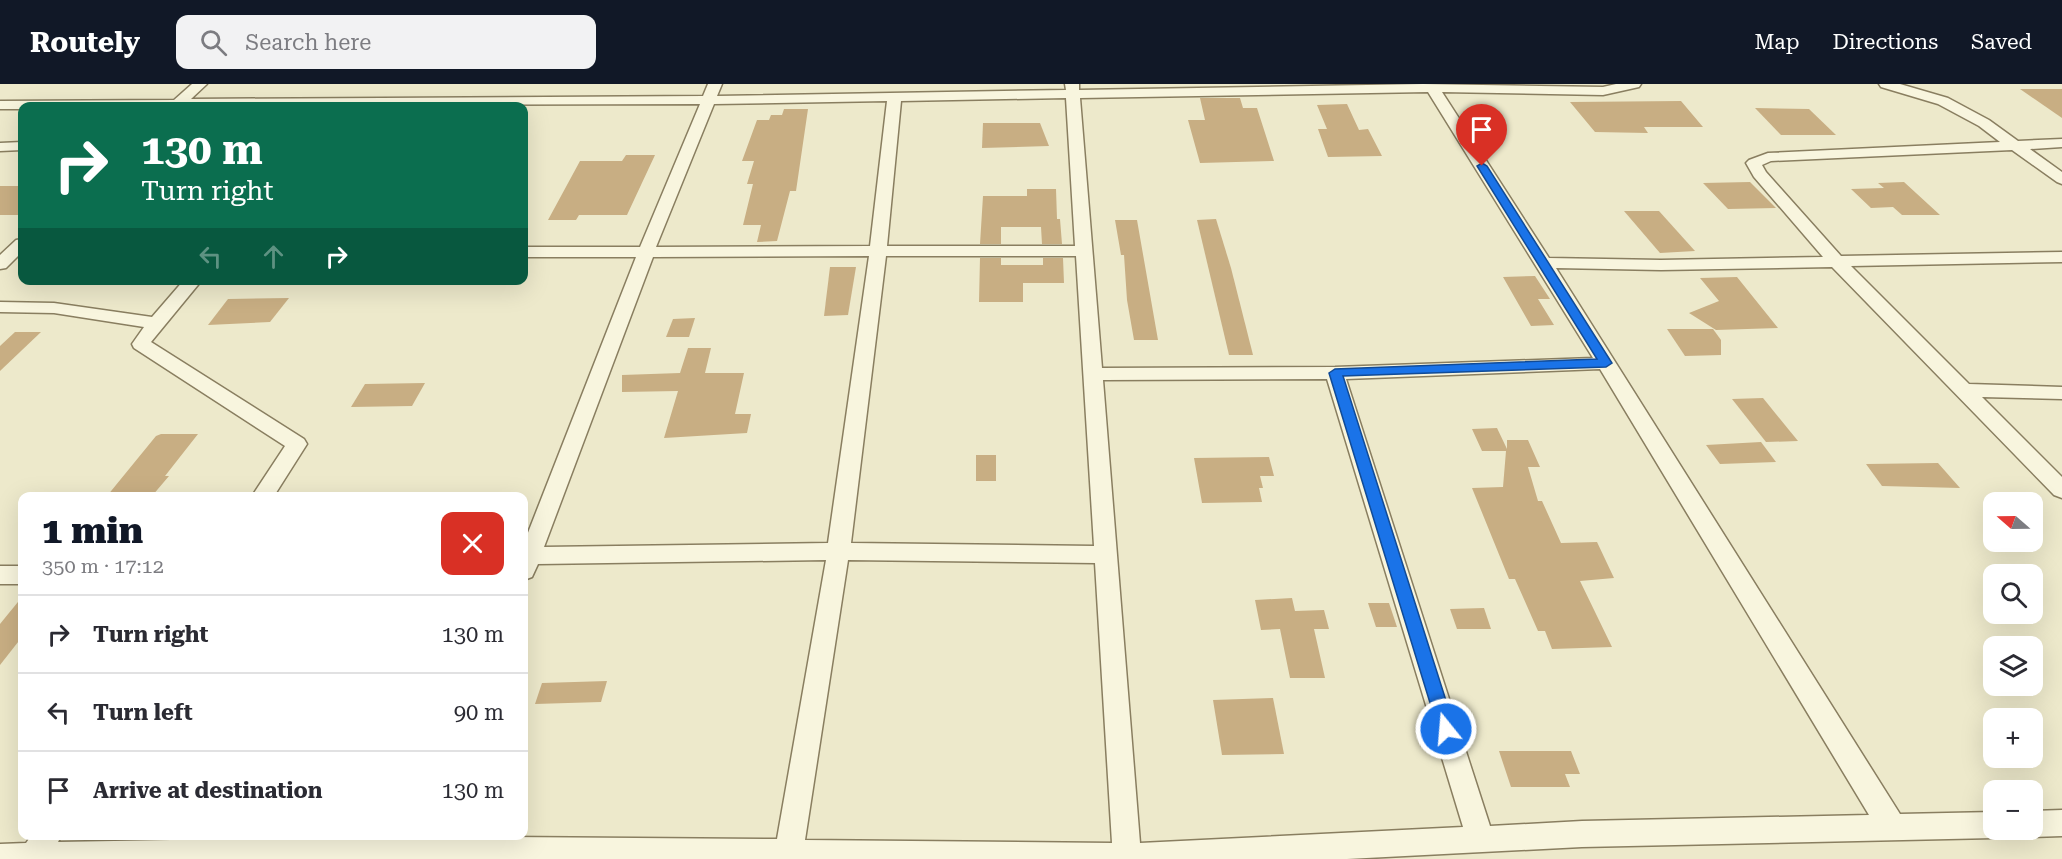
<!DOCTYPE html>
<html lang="en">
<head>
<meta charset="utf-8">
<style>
  body { margin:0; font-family:"Roboto Serif",serif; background:#f2f2f3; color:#2b2b33; height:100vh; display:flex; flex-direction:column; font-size:22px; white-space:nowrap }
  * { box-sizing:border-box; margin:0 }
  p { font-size:20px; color:#7c7c81 }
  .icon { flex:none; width:33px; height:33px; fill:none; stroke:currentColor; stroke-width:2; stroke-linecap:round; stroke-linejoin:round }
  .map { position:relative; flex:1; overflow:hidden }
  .panel { position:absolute; left:18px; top:408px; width:510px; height:348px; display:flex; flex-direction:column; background:#fff; border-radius:12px; box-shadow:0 6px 24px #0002 }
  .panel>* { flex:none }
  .guide { position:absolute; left:18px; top:18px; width:510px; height:183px; border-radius:12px; box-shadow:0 6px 24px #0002; background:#0b6e4f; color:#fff; overflow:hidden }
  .needle { width:39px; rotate:290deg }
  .tools { position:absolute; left:1983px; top:408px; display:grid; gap:12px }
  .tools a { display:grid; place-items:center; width:60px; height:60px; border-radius:12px; background:#fff; box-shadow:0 6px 24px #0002; font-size:30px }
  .pin { position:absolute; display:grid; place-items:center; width:51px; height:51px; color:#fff; margin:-62px -26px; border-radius:50% 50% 50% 0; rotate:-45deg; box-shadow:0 0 6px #0007 }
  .pin .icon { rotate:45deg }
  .me { position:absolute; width:66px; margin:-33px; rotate:343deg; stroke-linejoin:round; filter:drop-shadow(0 0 4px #0008) }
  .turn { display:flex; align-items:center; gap:21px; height:126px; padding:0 24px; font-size:27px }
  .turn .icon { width:78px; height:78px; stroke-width:2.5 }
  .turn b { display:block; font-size:42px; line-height:51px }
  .lanes { display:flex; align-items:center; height:57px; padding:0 24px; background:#0003; justify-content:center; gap:30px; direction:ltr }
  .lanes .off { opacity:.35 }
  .round { display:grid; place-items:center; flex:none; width:63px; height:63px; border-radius:12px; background:#f2f2f3 }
  .summary { display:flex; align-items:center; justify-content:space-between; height:102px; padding:0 24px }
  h1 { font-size:36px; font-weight:800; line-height:45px; color:#111827 }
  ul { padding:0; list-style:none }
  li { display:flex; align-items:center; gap:18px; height:78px; padding:0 24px; border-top:2px solid #e1e1e2 }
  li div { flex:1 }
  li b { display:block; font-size:22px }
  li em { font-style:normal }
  header { display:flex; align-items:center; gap:36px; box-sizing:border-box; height:84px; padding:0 30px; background:#111827; color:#fff }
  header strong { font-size:28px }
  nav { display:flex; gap:33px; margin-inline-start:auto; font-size:21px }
  .search { width:420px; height:54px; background:#f2f2f3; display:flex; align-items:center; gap:15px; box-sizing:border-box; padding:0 21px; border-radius:12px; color:#7c7c81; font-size:22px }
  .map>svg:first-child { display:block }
</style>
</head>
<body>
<header>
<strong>Routely</strong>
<div class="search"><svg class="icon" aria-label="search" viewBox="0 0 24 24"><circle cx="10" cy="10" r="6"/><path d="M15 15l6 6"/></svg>Search here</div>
<nav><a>Map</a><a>Directions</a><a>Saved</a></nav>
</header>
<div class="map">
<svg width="2062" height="775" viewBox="0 0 2062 775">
  <rect width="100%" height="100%" fill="#ede9cb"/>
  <g fill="#c8ae83">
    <path d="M2020,5H2062V34Z"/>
    <path d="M1200,14H1240L1243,24H1257L1274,77L1200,79L1188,36H1205Z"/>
    <path d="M1681,17L1703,43H1644L1648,49L1595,48L1570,18Z"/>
    <path d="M1347,20L1359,46L1368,45L1382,72L1328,73L1318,45H1327L1317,21Z"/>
    <path d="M1755,24L1809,25L1836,51H1781Z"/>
    <path d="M784,25H808L796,107H790L777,157L757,158L761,141H743L753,100H747L754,77H742L757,36H769L771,31H782Z"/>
    <path d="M983,39H1040L1049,62L982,64Z"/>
    <path d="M626,71H655L627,131H579L576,136H548L580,77H622Z"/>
    <path d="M1750,98L1776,124L1728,125L1703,99Z"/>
    <path d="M1904,98L1940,131H1902L1893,123L1871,124L1851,105L1884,104L1878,99Z"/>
    <rect x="0" y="102" width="22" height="29"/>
    <path d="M1027,105H1056L1057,135H1060L1062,160H1042L1041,143H1001V160H980L983,112H1027Z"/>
    <path d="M1624,127H1659L1695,167L1660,169Z"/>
    <path d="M1216,135L1231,184L1253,271H1229L1197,136Z"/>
    <path d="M1115,136H1137L1158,256H1134L1127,216L1124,171H1121Z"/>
    <path d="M980,174H1001V181H1043V174H1063L1064,199H1023V218H979Z"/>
    <path d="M830,183H856L848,231L824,232Z"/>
    <path d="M1535,192L1550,215H1538L1554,241L1531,242L1503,193Z"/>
    <path d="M1737,193L1778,244L1716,246L1689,229L1719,217L1700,194Z"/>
    <path d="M289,214L270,238L208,241L228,215Z"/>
    <path d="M695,234L689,253H666L673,235Z"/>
    <path d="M1667,245H1713L1721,256V271L1685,272Z"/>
    <path d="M15,248H41L0,287V262Z"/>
    <path d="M688,264H711L705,289H744L735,330H751L747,349L664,354L678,307L622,308V291L680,289Z"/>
    <path d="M425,299L412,322L351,323L365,300Z"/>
    <path d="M1763,314L1798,357L1766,358L1732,315Z"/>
    <path d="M1497,344L1507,365V356H1528L1540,383H1528L1538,417H1542L1561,459L1597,458L1614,494L1580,497L1612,563L1552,565L1545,547H1538L1515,495H1509L1472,404L1503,403L1506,367H1482L1472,345Z"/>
    <path d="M161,350H198L165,392H169L152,412H107L156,352Z"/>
    <path d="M1761,358L1776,378L1720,380L1706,361Z"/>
    <rect x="976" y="371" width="20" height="26"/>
    <path d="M1269,373L1274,392H1260L1263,404H1259L1262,418L1202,419L1194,374Z"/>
    <path d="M1938,379L1960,404L1882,402L1866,380Z"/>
    <path d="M22,513V553L0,581V540Z"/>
    <path d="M1292,514L1295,527L1324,526L1329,545H1314L1325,594H1290L1280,545L1261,546L1255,516Z"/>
    <path d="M1368,519H1389L1397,543H1376Z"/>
    <path d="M1484,524L1491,545H1457L1450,525Z"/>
    <path d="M607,597L601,618L535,620L542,599Z"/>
    <path d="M1273,614L1284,670L1222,671L1213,616Z"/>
    <path d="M1499,667H1571L1580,690H1565L1570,703H1511Z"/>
  </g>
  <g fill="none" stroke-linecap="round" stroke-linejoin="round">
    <g stroke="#897e60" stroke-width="3">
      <g id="street">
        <path d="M192,0H207L191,15L703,12L708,0H722L717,12L1066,6L1065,0H1079V6L1423,0L1603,3L1616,0H1641L1639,3L1603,11L1442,8L1549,174L1661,176L1823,173L1754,93L1746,79L1749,76L1768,69L2000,58L1979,42L1938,20L1881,3L1879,0H1900L1948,14L1989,36L2018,57L2062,55V63L2030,65L2062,88V100L2057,98L2012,66L1771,77L1762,81L1766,88L1841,172L2062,168V178L1851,182L1969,300L2062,303V315L1982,313L2062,393V414L2054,411L1832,183L1661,186L1556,184L1900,730L1994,728V746H2006L2004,750L1994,754L1582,763L1347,775H0V760L26,759L31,752H61L58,758L388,752L777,755L826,476L538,480L532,493L524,496V459L636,173H524V163H640L700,20L22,22V25H0V17L174,16ZM1428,8L1593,274L1335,283L1102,284L1080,14ZM1066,14L1075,162H887L901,17ZM887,17L870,162L656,163L714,20ZM869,172L828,459L544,463L653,173ZM886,172H1076L1094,462L851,459ZM1600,285L1869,731L1582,737L1490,742L1346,295ZM1327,295L1463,743L1140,759L1103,296ZM848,476L1095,479L1112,759L805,756Z"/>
        <path d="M22,58V66L0,67V59Z"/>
        <path d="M22,155V168L6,184L0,185V171L16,156Z"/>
        <path d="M184,196H202L151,258L304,355L307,360L274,412H252L285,362L134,264L132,260L144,243L54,229L0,228V218L54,219L152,233Z"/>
        <rect x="0" y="482" width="22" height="18"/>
        <path d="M2062,726V752L2032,753L2022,749L2021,746H2032V727Z"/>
      </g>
    </g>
    <use href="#street" fill="#f8f5de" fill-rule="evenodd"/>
  </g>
  <path fill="#1a73e8" stroke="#114b97" stroke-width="1.5" d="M1482,79L1487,82L1612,279L1606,283L1343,292L1455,645L1452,650L1446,652L1440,650L1438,645L1329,289L1335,285L1597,275L1477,82Z"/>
</svg>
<div class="tools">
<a><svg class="needle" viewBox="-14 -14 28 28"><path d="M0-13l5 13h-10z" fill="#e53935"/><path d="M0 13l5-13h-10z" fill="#7c7c81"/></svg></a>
<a><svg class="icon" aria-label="search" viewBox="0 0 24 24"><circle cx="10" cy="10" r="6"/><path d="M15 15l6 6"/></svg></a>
<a><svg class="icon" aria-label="layers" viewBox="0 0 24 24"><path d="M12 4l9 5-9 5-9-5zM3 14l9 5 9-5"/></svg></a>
<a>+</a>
<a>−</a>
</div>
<div class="pin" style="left:1482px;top:82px;background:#d93025"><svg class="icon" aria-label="arrive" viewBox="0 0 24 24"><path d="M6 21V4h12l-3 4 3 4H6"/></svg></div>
<svg class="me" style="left:1446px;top:645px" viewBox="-20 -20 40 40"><circle r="17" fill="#1a73e8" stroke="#fff" stroke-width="3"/><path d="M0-11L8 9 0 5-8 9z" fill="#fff"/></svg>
<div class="guide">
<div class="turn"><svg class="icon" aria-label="right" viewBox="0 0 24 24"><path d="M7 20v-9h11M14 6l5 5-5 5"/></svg><div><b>130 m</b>Turn right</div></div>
<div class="lanes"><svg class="icon off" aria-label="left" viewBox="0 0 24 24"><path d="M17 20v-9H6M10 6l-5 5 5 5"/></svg><svg class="icon off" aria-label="ahead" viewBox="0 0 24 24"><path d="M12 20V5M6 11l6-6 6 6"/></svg><svg class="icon" aria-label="right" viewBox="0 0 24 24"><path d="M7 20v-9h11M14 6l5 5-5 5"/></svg></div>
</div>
<section class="panel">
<div class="summary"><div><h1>1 min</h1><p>350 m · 17:12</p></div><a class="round" style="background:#d93025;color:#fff"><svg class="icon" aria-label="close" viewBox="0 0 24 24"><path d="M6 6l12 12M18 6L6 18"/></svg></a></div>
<ul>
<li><svg class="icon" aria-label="right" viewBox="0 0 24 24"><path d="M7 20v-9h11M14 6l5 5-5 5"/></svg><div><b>Turn right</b></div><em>130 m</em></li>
<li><svg class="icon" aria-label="left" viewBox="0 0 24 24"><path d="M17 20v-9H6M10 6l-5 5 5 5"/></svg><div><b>Turn left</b></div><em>90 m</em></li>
<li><svg class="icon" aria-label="arrive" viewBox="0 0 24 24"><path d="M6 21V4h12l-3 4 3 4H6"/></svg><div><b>Arrive at destination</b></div><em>130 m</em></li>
</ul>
</section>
</div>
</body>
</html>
